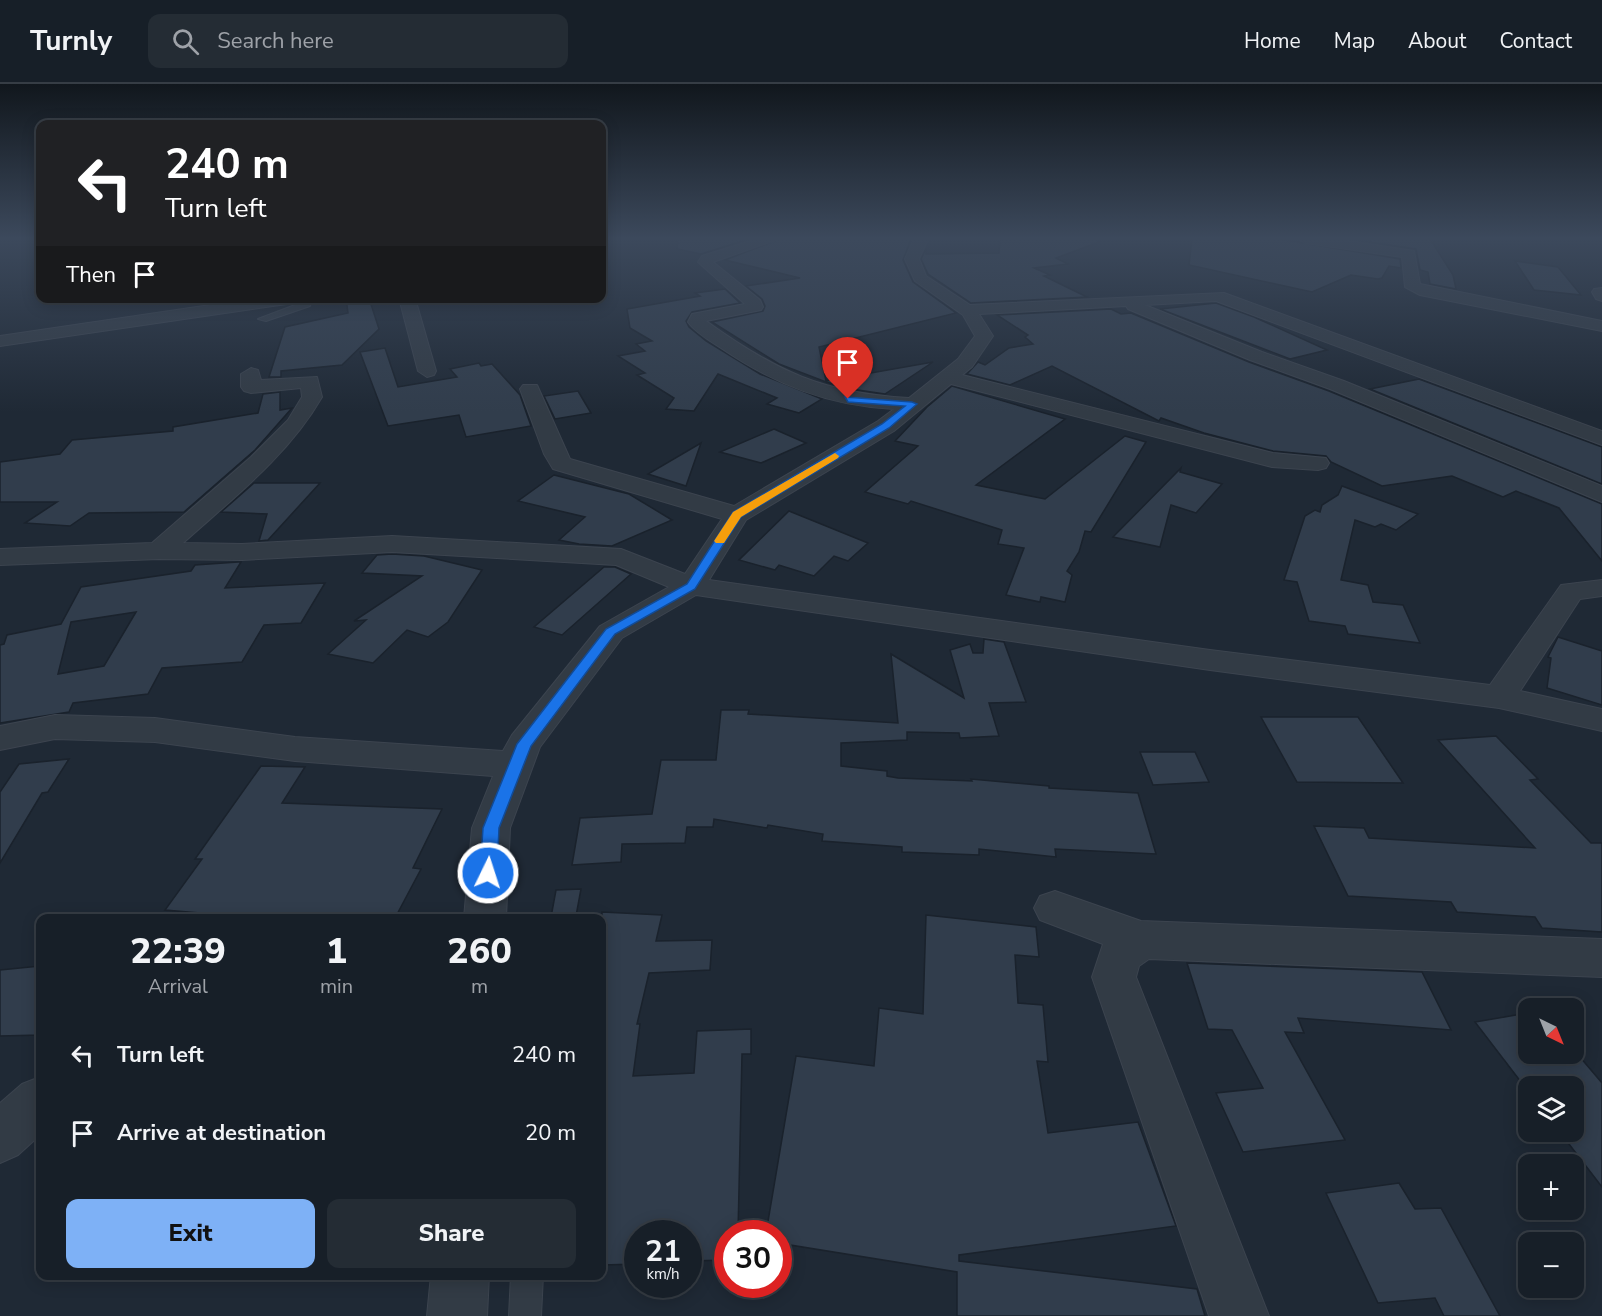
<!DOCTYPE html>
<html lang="en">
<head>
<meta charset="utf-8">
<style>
  body { margin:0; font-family:"Nunito Sans",sans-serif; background:#242c34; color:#f1f3f6; height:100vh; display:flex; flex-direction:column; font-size:22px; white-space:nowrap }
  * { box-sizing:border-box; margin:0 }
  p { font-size:20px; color:#9ea2a8 }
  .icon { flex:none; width:33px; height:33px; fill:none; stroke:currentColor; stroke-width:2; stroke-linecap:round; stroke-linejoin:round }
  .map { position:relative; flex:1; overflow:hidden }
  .panel { position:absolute; left:36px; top:830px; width:570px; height:366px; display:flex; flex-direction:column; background:#171f28; border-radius:12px; box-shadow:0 3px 15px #0003,0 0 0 2px #363d45 }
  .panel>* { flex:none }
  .banner { position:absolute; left:36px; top:36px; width:570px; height:183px; border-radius:12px; box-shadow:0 3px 15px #0003,0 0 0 2px #363d45; background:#202124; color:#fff; overflow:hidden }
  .needle { width:39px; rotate:137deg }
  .controls { position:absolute; left:1518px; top:914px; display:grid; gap:12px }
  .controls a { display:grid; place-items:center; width:66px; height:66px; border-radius:12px; background:#171f28; box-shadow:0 3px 15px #0003,0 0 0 2px #363d45; font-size:30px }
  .speed { position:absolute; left:624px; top:1136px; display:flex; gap:12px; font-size:30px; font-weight:700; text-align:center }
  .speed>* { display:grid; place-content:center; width:78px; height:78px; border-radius:50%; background:#171f28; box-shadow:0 3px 15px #0003,0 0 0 2px #363d45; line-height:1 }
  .speed small { font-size:15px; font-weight:400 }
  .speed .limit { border:9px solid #d22; background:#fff; color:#111 }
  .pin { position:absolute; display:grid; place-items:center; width:51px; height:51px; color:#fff; margin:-62px -26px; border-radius:50% 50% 50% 0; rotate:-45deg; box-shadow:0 0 6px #0007 }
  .pin .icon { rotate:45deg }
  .me { position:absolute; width:66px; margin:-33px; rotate:4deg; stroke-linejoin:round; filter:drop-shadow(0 0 4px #0008) }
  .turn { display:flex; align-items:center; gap:21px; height:126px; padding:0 30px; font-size:27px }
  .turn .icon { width:78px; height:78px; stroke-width:2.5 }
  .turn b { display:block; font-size:42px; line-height:51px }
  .then { display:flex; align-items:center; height:57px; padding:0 30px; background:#0003; gap:12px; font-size:22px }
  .eta { display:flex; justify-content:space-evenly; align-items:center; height:102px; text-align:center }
  .eta b { font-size:36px; font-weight:800; line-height:42px }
  .primary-button { display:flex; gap:12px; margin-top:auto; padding:12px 30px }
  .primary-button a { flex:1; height:69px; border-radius:12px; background:#7eb1f6; color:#111; font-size:24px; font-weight:800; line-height:69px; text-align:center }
  .primary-button a+a { background:#242c34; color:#f1f3f6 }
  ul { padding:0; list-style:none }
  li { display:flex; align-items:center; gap:18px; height:78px; padding:0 30px }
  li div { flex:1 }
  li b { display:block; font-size:22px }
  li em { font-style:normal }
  header { display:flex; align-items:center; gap:36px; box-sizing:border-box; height:84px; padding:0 30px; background:#171f28; border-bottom:2px solid #363d45 }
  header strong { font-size:28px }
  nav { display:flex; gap:33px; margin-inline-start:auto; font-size:21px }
  .search { width:420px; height:54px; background:#242c34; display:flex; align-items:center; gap:15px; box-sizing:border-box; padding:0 21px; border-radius:12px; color:#9ea2a8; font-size:22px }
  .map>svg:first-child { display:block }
</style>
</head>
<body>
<header>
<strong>Turnly</strong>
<div class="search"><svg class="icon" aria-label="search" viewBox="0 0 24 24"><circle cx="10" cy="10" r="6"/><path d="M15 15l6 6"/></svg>Search here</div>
<nav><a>Home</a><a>Map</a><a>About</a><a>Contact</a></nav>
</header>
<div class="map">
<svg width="1602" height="1232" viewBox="0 0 1602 1232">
  <rect width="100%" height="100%" fill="#1f2935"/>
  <g fill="#313d4c" stroke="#1a222c" stroke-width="1.5" fill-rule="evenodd">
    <path d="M678,155H749L701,170L677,165Z"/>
    <path d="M780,155H911L903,176L913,198L956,229L819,263L826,297L933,278L885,310L851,305L826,298L779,280L712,238L763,227L765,222L762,215L746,202L800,194L725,176Z"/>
    <path d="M1000,155H1099V158L1056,174L1068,180L1034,184L1050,191L1044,192L1087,213L971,219L928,190L921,175L926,165V170L999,169Z"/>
    <path d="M1192,155H1279L1400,175L1401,184L1389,182L1382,194L1378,195L1351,191L1312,208L1189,181Z"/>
    <path d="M1368,155H1430L1453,191L1456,205L1430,200L1428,188L1420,186L1416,165L1370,158Z"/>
    <path d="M1515,177L1558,183L1581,211L1534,206Z"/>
    <path d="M725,205L740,219L692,228L686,237L689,243L706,257L760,290L822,315L799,329L767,320L777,314L718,290L694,327L666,325L674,314L637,291L645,289L618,272L645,267L636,260L652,257L630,244L627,225L700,212L695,209Z"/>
    <path d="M346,214H369L379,245L342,281L281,287V293H269L285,243L348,229Z"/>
    <path d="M1216,219L1254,233L1327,266L1290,275L1160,225Z"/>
    <path d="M1111,225L1121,230L1131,229L1249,278L1329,307L1602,420V477L1559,424L1516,407L1503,413L1452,392L1382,402L1331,378L1326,372L1273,367L1204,349L1161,334L1159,337L1052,282L1010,301L967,290L978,278L985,281L1009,264L1033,260L1025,253L1028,251L997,231Z"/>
    <path d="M385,264L398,303L457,293L450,285L479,279L481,282L492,280L520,311L531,342L466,353L459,331L388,342L360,268Z"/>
    <path d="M1419,295L1602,363V400L1370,305Z"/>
    <path d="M952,302L1065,335L976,401L1045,415L1125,352L1146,358L1091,448L1085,447L1079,468L1067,487L1072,491L1065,518L1041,513L1040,518L1006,511L1024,464L998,460L1002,446L911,417L908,420L865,408L918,362L895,357L927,323Z"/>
    <path d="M578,307L591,329L555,335L544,312Z"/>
    <path d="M280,308V326L292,324L255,366L184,428L89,429L70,442L25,439L57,418H0V378L60,370L72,356L173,347V343L258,329L263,310Z"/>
    <path d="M774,345L806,359L761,379L720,368Z"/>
    <path d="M701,359L686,402L648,390Z"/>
    <path d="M1181,384L1180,388L1222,400L1196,429L1171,421L1160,463L1113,453Z"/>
    <path d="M554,391L629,410L672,436L612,462L579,460L559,456L585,433L518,417Z"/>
    <path d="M254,399H320L268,456L259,457L267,430L221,428Z"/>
    <path d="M1342,402L1418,430L1396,446L1381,440L1375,443L1355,436L1341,496L1368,501L1373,518L1403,521L1420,559L1348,550L1345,542L1309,537L1297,498L1284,496L1305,432L1315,426L1320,428L1322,421L1338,411Z"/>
    <path d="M789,427L868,459L848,477L834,472L814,492L779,481L775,486L739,476Z"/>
    <path d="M392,470L424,472L482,486L448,538L428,553L407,546L373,579L328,570L366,536L354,537L422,492L362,489L377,471Z"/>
    <path d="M238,478H241L225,504L325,499L301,539L264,541L242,578L162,584L148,610L73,619L69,628L0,639V561L4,560L7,551L61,540L81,503L191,487L195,481ZM136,528L104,582L58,590L71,538Z"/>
    <path d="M604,483H615L631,490L562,551L534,543Z"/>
    <path d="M1558,553L1602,567V621L1547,604L1551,574L1548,573Z"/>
    <path d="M984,555L1004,558L1026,618L989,619L999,652L960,654L959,649L907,648V656L841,659V682L887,687V692L898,694L972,697L971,695L1049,702V704L1138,709L1156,770L1055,765L1056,773L979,765V771L902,768V763L822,757L823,750L768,741L767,744L714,735L713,743H687L685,759L622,760L621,778L572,781L580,734L652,730L661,676H716L721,626H749L748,630L898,639L891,570L964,614L950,566L970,560L973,569H983Z"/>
    <path d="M1261,633H1358L1403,699L1297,698Z"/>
    <path d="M1496,652L1538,695L1530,696L1591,759H1602V848L1542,844L1535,833L1457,828L1451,818L1348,812L1314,742L1364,744L1369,754L1535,764L1438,656Z"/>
    <path d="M1140,668H1195L1209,698L1153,701Z"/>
    <path d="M69,675L48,708L42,709L0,779V708L19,680Z"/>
    <path d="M261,682L305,683L282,719L442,725L413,784L421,785L395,834H258L165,826L202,775H195Z"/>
    <path d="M581,805L576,832L551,833L556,806Z"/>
    <path d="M602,828L662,831L656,857L712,856L710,886L649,889L637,940H640L633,992L694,989L697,947L751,945V970H742L738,1149H728V1176L688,1177V1149H638V1180L602,1181Z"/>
    <path d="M926,831L1036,843L1039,873L1015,871L1018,919L1043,921L1048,978L1037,977L1048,1049L1138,1038L1176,1142L959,1171V1177L1197,1205L1205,1232H957V1188L778,1159V1149H766L796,972L874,982L879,924L923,930Z"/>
    <path d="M1187,879L1422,888L1451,946L1298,934L1304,949L1285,948L1345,1056L1243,1068L1216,1009L1263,1004L1232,946L1208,945Z"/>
    <path d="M40,882V951L0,952V886Z"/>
    <path d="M1528,929V969H1574V966L1602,999V1103L1559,1047H1574V1002H1528V1007L1475,938Z"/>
    <path d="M1399,1099L1415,1125L1441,1124L1500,1232H1444L1435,1214L1378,1219L1326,1109Z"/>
  </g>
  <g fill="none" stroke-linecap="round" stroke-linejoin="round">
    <g stroke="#3c444f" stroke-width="2">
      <g id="service">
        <path d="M305,214H313L310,222L266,237L258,235L303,218Z"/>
        <path d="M511,1191H543L541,1232H509Z"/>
      </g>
    </g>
    <g stroke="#3c444f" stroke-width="2">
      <g id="minor">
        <path d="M602,155H611L602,160Z"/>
        <path d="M757,155H778L713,178L760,216L763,223L761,226L706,237C776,287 822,309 909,314L958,275L975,252L963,231L915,197L905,175L914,155H928L919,175L926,192L970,221L1224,209L1602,347V361L1216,217L1145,221L1262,268L1344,297L1602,402V418L1330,305L1250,276L1128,225L1126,222L979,230L993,252L972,283L962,291L1273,369L1326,374L1329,379L1326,384L1318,386L1272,383L951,300L894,347L746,436L709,496L1210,566L1490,601L1561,501L1602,496V512L1580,515L1520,607L1602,625V647L1499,624L1210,586L696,511L622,554L540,663L510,744L506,834H464L472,744L493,692L295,677L155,658L55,655L0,666V642L55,631L155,634L295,653L503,667L512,651L600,542L669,503L616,481L392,468L242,476L159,475L0,481V465L152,459L251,373L288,336L302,313L301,304L251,309L244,307L241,303V290L251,284L258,286L261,296L317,293L322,313C288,372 233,414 183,459L242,460L392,452L621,465L685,490L722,435L553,385L544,370L520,305L523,301H537L570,375L734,422L878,337L894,325C829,322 774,300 721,264C710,257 695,248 688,238L692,230L745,220L698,178L702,172Z"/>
        <path d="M1299,155H1335L1414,167L1420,200L1602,237V247L1420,211L1405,203L1402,173L1305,159Z"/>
        <path d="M1602,204V217L1596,215L1592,208L1594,205Z"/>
        <path d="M258,214H302L294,219L0,262V252Z"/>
        <path d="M399,214H415L436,287L434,291L427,293L418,287Z"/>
        <path d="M1055,807L1141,837L1602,855V893L1149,875L1139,882L1136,893L1269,1232H1209L1092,893L1103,860L1040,836L1034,824L1040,812Z"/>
        <path d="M40,993V1051L18,1071L0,1079V1019L22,1000Z"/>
        <path d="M431,1191H489L487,1232H427Z"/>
      </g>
    </g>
    <use href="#service" fill="#323b45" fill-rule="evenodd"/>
    <use href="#minor" fill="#323b45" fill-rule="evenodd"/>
  </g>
  <linearGradient id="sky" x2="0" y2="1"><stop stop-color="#11171d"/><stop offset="0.47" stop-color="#3c495c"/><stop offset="1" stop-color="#3c495c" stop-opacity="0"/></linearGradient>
  <rect width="1602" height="328" fill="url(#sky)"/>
  <path fill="#1a73e8" stroke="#114b97" stroke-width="1.5" d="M845,313L912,318L917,320L889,344L741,433L695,505L615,550L531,662L499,744L497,789L494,794H482L480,789L483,744L517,660L606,545L687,500L733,428L882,340L905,322L848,318Z"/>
  <path fill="#f59e0b" d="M835,369L839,372L838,374L741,433L724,459H716L714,457L733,428Z"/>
</svg>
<div class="controls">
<a><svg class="needle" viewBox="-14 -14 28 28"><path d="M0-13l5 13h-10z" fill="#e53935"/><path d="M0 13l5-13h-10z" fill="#9ea2a8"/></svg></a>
<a><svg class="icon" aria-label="layers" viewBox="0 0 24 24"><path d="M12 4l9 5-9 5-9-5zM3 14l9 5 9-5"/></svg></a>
<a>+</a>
<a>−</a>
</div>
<div class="speed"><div>21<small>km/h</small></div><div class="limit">30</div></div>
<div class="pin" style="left:848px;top:315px;background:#d93025"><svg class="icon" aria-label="arrive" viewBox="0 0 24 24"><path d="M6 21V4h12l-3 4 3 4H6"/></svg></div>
<svg class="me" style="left:488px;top:789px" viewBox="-20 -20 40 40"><circle r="17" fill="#1a73e8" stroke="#fff" stroke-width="3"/><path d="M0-11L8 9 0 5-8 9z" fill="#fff"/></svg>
<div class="banner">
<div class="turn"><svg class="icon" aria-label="left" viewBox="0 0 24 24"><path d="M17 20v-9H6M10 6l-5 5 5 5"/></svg><div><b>240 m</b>Turn left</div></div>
<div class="then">Then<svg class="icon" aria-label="arrive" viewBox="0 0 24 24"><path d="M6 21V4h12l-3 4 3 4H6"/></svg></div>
</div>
<section class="panel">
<div class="eta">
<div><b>22:39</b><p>Arrival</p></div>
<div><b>1</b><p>min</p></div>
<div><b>260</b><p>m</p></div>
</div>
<ul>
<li><svg class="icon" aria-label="left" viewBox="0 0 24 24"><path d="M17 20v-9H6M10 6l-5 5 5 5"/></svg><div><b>Turn left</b></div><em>240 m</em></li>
<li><svg class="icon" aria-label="arrive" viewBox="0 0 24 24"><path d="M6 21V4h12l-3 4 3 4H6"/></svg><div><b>Arrive at destination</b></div><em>20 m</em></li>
</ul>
<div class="primary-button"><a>Exit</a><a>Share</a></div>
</section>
</div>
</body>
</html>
